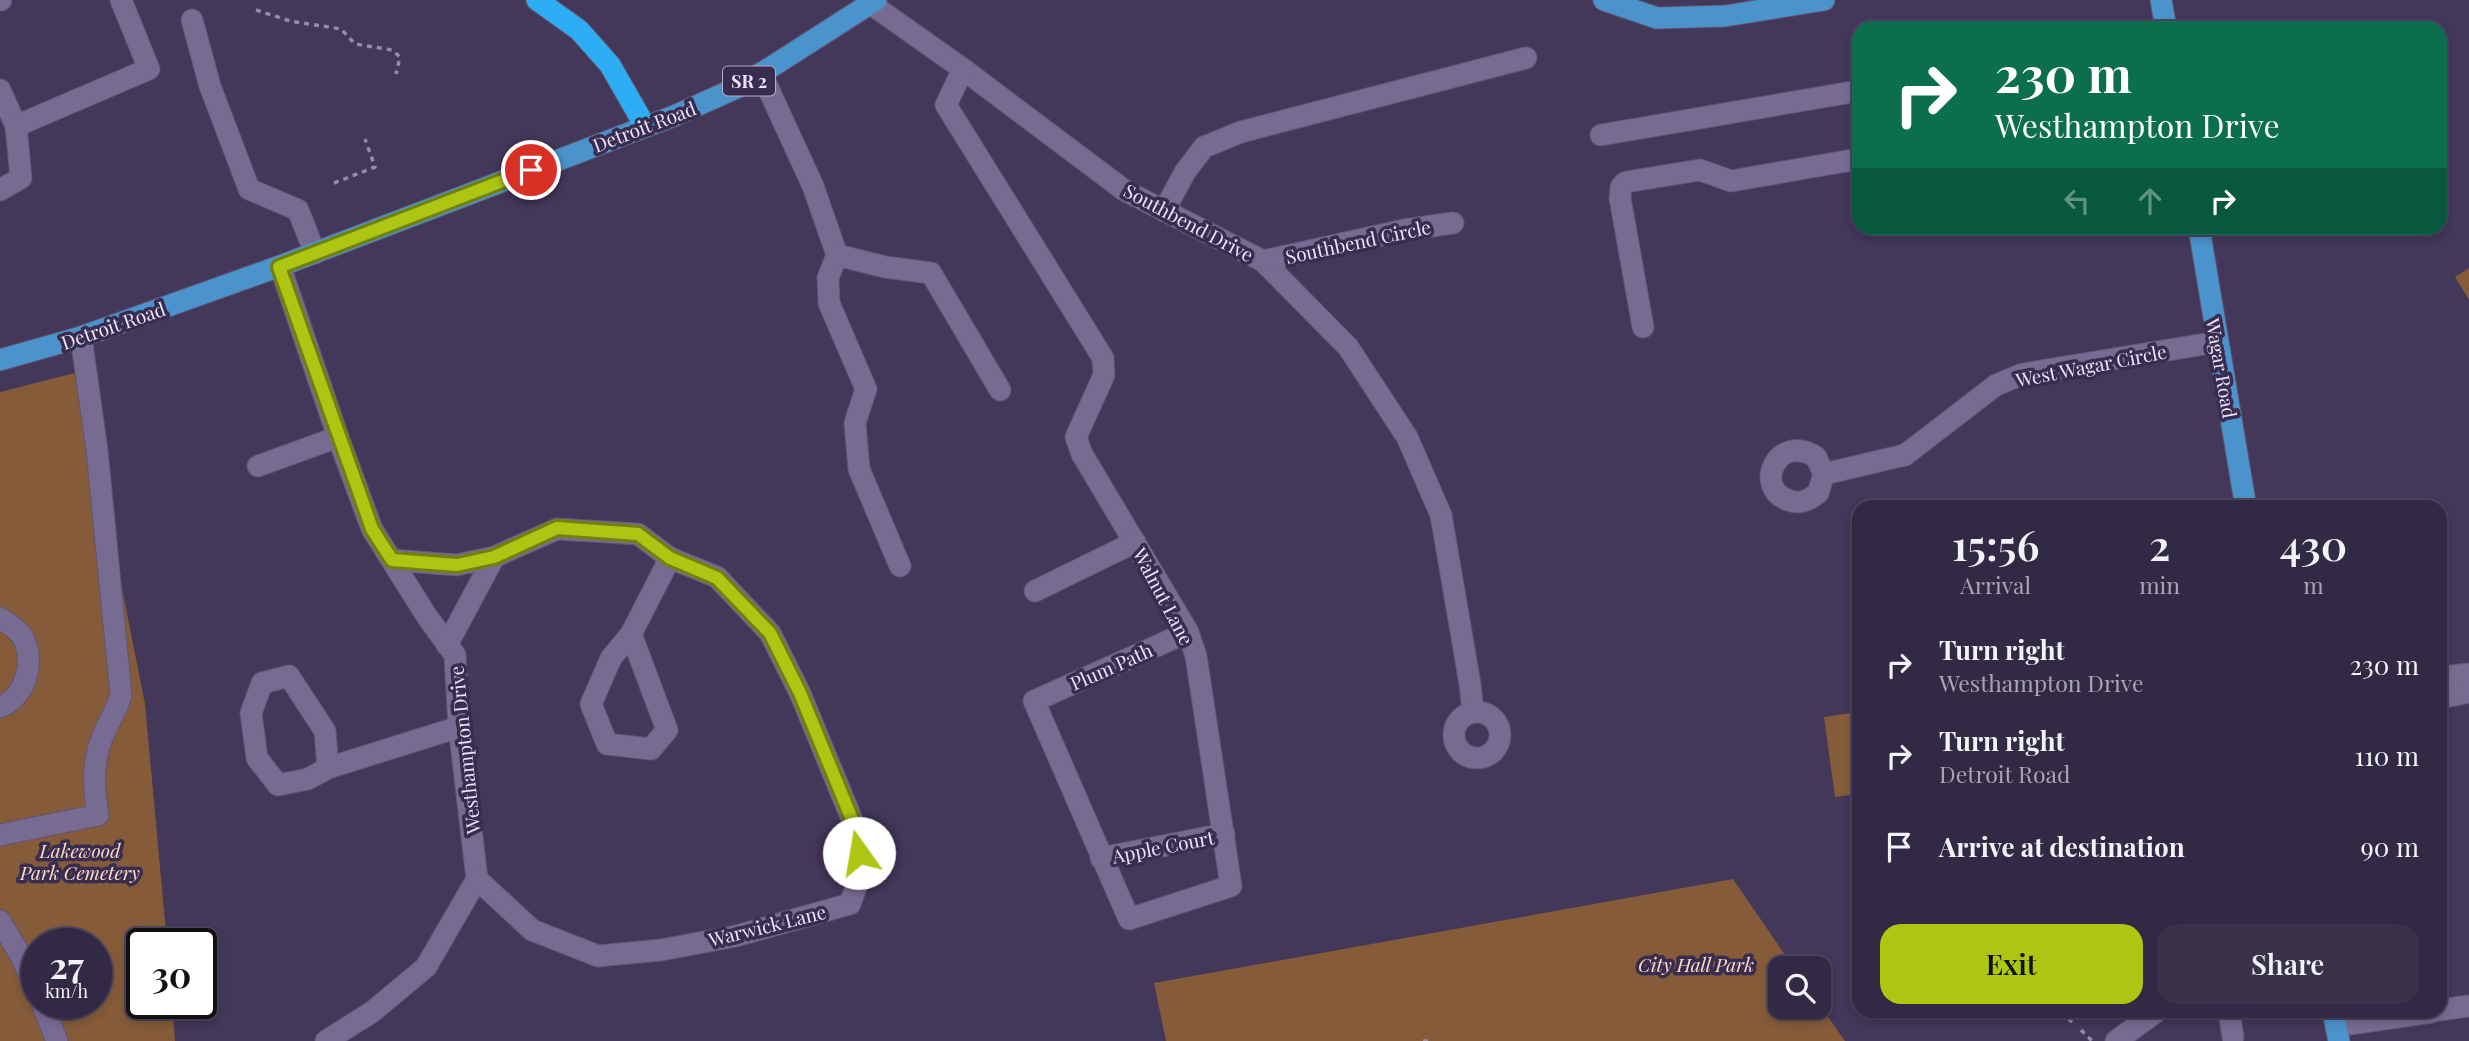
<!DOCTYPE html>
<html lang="en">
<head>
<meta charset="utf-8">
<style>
  body { margin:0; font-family:"Playfair Display",serif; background:#3a314b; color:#f1f3f6; height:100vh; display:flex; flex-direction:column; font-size:26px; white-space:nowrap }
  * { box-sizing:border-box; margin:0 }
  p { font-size:23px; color:#a8a6b2 }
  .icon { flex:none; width:38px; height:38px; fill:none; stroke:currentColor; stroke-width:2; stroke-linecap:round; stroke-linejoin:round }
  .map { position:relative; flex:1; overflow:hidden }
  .side { position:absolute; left:1852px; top:500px; width:595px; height:518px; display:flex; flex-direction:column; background:#322944; border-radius:21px; box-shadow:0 4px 10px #0003,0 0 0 2px #4d455d }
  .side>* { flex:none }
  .guide { position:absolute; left:1852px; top:21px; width:595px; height:214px; border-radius:21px; box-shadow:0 4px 10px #0003,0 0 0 2px #4d455d; background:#0b6e4f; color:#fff; overflow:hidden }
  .controls { position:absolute; left:1768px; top:956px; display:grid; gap:14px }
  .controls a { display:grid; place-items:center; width:63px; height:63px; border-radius:14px; background:#322944; box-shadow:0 4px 10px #0003,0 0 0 2px #4d455d; font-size:35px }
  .speed { position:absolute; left:21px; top:928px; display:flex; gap:14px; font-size:35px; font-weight:700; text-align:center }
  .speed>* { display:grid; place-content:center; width:91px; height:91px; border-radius:50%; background:#322944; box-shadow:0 4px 10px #0003,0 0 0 2px #4d455d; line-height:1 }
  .speed small { font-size:18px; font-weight:400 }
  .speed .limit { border:4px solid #111; border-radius:10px; background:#fff; color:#111 }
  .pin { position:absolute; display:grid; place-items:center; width:60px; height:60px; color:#fff; margin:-30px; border:4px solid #fff; border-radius:50%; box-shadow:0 2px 7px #0007 }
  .me { position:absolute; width:77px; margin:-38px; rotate:347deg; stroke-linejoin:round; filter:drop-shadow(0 0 5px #0008) }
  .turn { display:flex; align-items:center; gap:24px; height:147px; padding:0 28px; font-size:32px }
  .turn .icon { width:91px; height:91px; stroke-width:2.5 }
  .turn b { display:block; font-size:49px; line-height:60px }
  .lanes { display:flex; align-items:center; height:66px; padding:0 28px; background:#0003; justify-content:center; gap:35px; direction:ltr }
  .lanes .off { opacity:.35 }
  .eta { display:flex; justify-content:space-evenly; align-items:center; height:119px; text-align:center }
  .eta b { font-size:42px; font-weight:600; line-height:49px }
  .primary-button { display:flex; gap:14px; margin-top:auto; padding:14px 28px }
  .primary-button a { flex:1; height:80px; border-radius:21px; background:#acc613; color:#111; font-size:28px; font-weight:600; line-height:80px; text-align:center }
  .primary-button a+a { background:#3a314b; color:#f1f3f6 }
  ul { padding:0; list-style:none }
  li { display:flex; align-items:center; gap:21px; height:91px; padding:0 28px }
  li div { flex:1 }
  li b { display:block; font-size:26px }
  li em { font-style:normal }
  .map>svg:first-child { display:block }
</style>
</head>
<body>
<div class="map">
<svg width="2469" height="1041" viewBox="0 0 2469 1041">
  <rect width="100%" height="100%" fill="#43375a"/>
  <g fill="#855b3a" fill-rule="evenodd">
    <path d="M2469,268V300L2455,277Z"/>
    <path d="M79,372L145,704L167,943H142V1003H172L175,1041H0V392ZM37,943H96V1003H37Z"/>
    <path d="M1858,712V794L1835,797L1824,717Z"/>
    <path d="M1733,879L1794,968H1780V1006H1818V1003L1845,1041H1166L1154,983Z"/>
  </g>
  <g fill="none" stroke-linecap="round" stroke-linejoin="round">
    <g stroke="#605573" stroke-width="23">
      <g id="minor">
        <path d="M0,0H1"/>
        <path d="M871,4L963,69L1124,190L1263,261L1348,347L1407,437L1441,515L1470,684L1473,712"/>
        <path d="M192,20L210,86L249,189L298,210L315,253"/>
        <path d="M963,69L946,105L1103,358L1104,375L1076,437L1082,454L1188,632L1196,656L1231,886L1129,919L1034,701L1188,632"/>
        <path d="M761,73L813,186L837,255L828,278L829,303L866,389L855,423L859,469L900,566"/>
        <path d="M0,90L16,126"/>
        <path d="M1601,135L1858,91"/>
        <path d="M0,190L21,178L16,126L149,69L121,0"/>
        <path d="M1164,211L1185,172L1204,147L1241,132L1526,58"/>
        <path d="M837,255L885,267L931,273L1000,390"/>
        <path d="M1263,261L1404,230L1453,223"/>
        <path d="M280,266L338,437L372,529L426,615L455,655L459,727L477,879L426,967L372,1012L326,1041"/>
        <path d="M1643,327L1620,198L1621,187L1626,182L1700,170L1731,181L1858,159"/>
        <path d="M258,466L338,437"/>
        <path d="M1824,474L1816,457C1777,432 1753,488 1788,500C1800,505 1809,500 1818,493L1824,474L1905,455L1996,385L2023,374L2217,342"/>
        <path d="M392,560L457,565L494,557"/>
        <path d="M1035,591L1135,542"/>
        <path d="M0,618C7,623 18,629 22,636C36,660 26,697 0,707"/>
        <path d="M631,634L611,658L591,704L607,744L651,749L667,730L631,634L670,558"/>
        <path d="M447,645L494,557L557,529L638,534L670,558L717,577L770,633L800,693L858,834L861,873L850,904L736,936L661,950L598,956L532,930L477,879"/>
        <path d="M2440,677L2469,674"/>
        <path d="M2440,698L2469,692"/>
        <circle cx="1477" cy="735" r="23"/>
        <path d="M328,768L308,779L278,785L257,758L251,713L262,683L289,676L325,731L328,768L459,727"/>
        <path d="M0,835L98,815C93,786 92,758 105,731C111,717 117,710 121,695L97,450L81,337"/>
        <path d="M1101,858L1224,834"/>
        <path d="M0,921L22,958L37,992"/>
        <path d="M42,1003L57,1041"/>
        <path d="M2440,1010L2469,1006"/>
        <path d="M2229,1012L2233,1037"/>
        <path d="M2336,1026L2432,1012"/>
        <path d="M2116,1041L2156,1012"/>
      </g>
    </g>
    <g stroke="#605573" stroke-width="23">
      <g id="major">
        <path d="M1604,0L1657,18L1725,16L1824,0"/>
        <path d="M2161,0L2166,28"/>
        <path d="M2199,228L2246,508"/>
        <path d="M0,360L81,337L280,266L674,116L743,85L876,0"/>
        <path d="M2333,1012L2339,1041"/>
      </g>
    </g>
    <g stroke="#605573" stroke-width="23">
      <path id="highway" d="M537,0L579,30L610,65L645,126"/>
    </g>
    <g stroke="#958ba8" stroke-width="3.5" stroke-dasharray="5 5" stroke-linecap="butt">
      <path d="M256,10L290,21L341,29L355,44L392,50L400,57L396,74"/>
      <path d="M334,183L375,167L365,139"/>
      <path d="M2061,1012L2073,1023"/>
      <path d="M2081,1030L2092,1041"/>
      <path d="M1423,1041H1432"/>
    </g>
    <use href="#minor" stroke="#776b92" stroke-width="21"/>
    <use href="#major" stroke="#4b93cc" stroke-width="21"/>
    <use href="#highway" stroke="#2dadf3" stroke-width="21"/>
  </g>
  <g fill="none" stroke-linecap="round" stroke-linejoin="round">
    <g stroke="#70810c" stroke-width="18">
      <path id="route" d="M531,170L279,267L364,506L372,529L392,560L457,565L494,557L557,528L638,534L670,558L717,578L770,633L800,693L858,834L859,853"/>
    </g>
    <use href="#route" stroke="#acc613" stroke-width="12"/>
  </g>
  <g text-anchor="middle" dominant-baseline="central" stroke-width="7" stroke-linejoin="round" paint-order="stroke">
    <rect fill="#392d4f" stroke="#b5acc7" stroke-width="2" x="723" y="66.5" width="52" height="29" rx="5"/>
    <g font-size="18" font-weight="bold" fill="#eae3fa">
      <text x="749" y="81">SR 2</text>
    </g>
    <g font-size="19" fill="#eae3fa" stroke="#392d4f">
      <text transform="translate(644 126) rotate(-21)">Detroit Road</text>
      <text transform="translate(1189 222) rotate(28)">Southbend Drive</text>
      <text transform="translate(1358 241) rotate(-12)">Southbend Circle</text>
      <text transform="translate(113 325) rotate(-19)">Detroit Road</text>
      <text transform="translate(2091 365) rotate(-11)">West Wagar Circle</text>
      <text transform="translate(2222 368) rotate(80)">Wagar Road</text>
      <text transform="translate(1164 596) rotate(62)">Walnut Lane</text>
      <text transform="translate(1111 666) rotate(-24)">Plum Path</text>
      <text transform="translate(464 750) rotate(-96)">Westhampton Drive</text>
      <text transform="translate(1163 846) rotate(-11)">Apple Court</text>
      <text transform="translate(767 925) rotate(-14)">Warwick Lane</text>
    </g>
    <g font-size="19" font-style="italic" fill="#fbdbc4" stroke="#392d4f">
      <text x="80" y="850">Lakewood<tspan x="80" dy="22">Park Cemetery</tspan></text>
      <text x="1696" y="964">City Hall Park</text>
    </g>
  </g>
</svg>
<div class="controls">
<a><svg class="icon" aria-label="search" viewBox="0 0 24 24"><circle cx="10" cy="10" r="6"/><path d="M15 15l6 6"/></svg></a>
</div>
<div class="speed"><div>27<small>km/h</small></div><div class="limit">30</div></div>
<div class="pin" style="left:531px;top:170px;background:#d93025"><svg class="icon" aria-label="arrive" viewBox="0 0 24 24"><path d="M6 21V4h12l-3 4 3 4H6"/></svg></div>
<svg class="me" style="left:859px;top:853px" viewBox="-20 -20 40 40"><circle r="19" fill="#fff"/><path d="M0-13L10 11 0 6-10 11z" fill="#acc613"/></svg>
<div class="guide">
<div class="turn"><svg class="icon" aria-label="right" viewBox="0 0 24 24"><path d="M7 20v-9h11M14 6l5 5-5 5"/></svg><div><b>230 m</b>Westhampton Drive</div></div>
<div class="lanes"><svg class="icon off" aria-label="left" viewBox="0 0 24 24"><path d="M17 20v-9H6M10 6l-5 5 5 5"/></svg><svg class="icon off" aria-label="ahead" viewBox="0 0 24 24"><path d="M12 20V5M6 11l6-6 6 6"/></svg><svg class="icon" aria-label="right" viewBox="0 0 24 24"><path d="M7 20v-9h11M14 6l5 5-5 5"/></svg></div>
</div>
<section class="side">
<div class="eta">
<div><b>15:56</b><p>Arrival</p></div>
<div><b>2</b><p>min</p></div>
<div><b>430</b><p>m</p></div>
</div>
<ul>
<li><svg class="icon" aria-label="right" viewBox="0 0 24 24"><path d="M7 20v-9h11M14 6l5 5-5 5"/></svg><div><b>Turn right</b><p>Westhampton Drive</p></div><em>230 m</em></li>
<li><svg class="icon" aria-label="right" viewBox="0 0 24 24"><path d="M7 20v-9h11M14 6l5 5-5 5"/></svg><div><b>Turn right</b><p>Detroit Road</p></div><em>110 m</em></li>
<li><svg class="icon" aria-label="arrive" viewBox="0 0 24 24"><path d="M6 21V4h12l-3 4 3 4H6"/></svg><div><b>Arrive at destination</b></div><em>90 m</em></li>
</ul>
<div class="primary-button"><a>Exit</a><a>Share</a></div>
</section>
</div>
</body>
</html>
